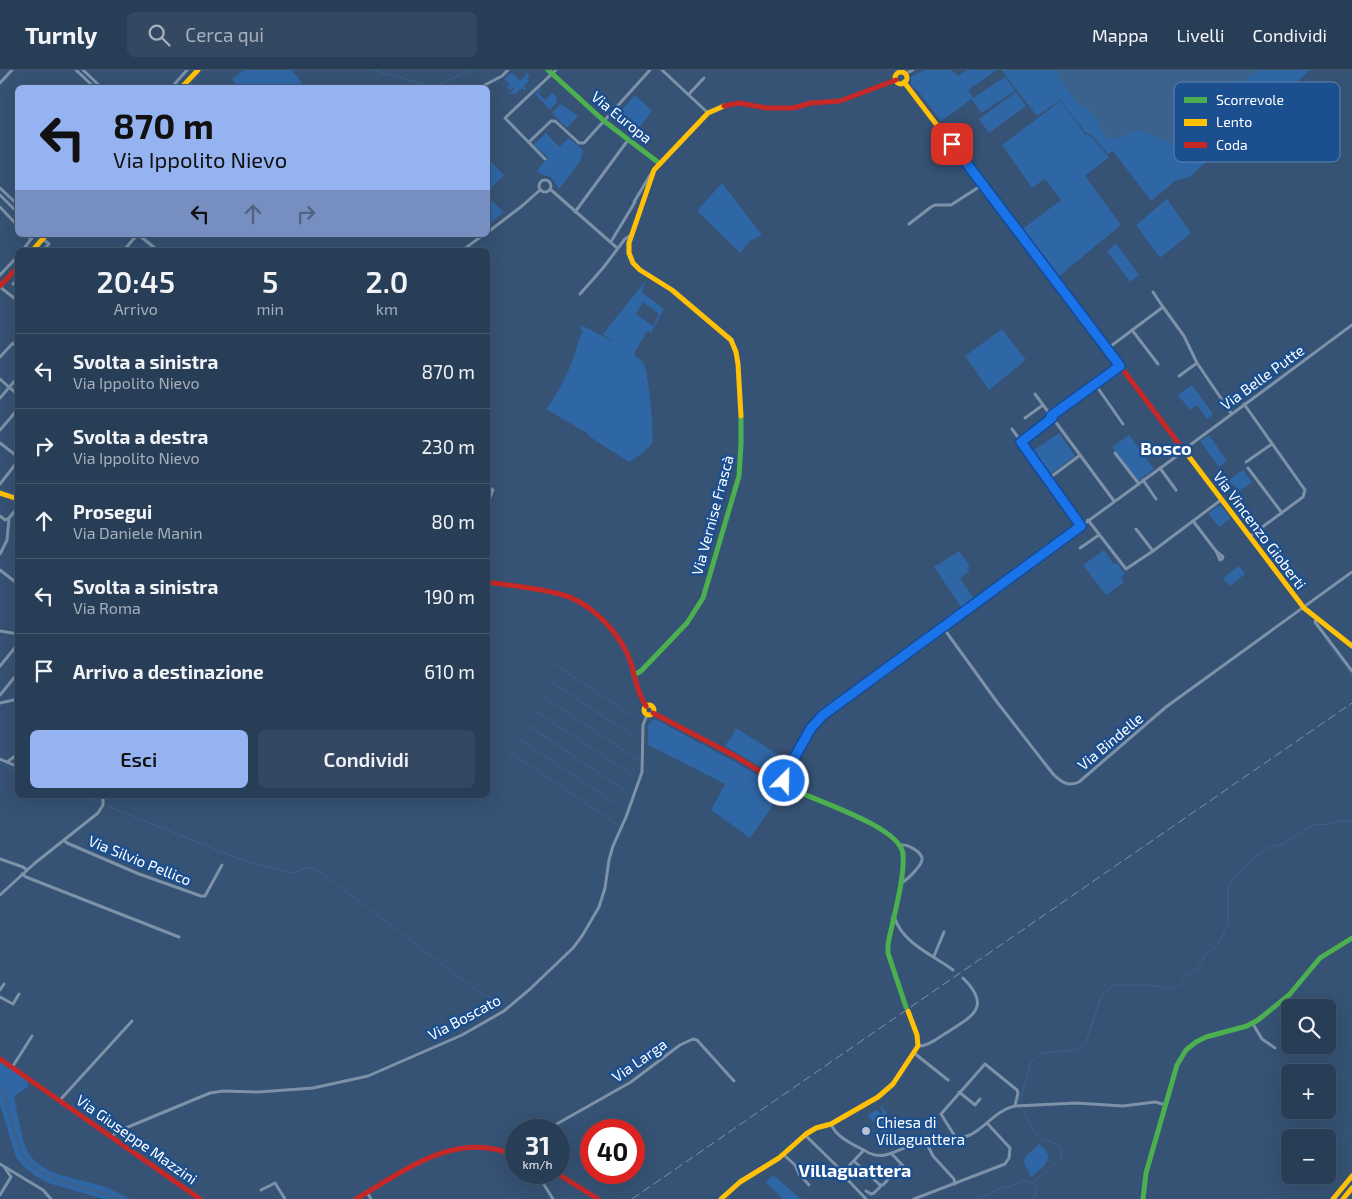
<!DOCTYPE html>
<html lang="it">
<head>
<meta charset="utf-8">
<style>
  body { margin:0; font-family:"Exo 2",sans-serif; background:#344961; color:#f1f3f6; height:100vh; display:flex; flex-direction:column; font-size:19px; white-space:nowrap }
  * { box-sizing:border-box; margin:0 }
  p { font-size:16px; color:#a5aeba }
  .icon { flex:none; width:28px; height:28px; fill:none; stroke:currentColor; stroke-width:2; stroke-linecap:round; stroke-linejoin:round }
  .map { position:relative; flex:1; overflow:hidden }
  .side { position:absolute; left:15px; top:178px; width:475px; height:550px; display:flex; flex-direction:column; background:#283e57; border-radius:8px; box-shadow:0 5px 20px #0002,0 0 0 1px #44576d }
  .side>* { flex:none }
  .top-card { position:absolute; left:15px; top:15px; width:475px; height:152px; border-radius:8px; box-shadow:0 5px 20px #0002,0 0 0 1px #44576d; background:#95b2f1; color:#111; overflow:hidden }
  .buttons { position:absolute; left:1281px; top:929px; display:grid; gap:10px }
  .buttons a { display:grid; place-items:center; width:55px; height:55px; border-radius:8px; background:#283e57; box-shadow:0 5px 20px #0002,0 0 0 1px #44576d; font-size:25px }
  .speed { position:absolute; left:505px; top:1049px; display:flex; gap:10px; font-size:25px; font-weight:700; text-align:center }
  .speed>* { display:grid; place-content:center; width:65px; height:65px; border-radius:50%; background:#283e57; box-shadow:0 5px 20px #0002,0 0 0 1px #44576d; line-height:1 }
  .speed small { font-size:12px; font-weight:400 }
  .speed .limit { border:8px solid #d22; background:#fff; color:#111 }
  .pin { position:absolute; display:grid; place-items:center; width:42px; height:42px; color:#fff; margin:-21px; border-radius:10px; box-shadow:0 2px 8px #0006 }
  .me { position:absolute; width:55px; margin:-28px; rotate:23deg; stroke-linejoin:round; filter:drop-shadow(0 0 4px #0008) }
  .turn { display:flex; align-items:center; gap:18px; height:105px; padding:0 15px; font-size:22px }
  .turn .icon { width:65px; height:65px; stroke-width:2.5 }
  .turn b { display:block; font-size:35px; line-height:42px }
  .lanes { display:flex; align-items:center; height:48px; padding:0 15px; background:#0003; justify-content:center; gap:25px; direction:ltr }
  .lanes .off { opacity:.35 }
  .eta { display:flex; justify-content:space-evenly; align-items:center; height:85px; text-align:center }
  .eta b { font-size:30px; font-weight:600; line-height:35px }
  .cta { display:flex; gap:10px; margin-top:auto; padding:10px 15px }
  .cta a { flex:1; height:58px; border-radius:8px; background:#95b2f1; color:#111; font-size:20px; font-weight:600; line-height:58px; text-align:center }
  .cta a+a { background:#344961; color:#f1f3f6 }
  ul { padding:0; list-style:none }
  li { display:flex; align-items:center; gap:15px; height:75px; padding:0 15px; border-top:1px solid #44576d }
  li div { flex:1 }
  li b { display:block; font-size:19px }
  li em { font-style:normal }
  header { display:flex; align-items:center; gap:30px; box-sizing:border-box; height:70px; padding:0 25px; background:#283e57; border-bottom:1px solid #44576d }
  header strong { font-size:24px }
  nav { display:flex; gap:28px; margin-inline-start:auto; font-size:18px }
  .search { width:350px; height:45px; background:#344961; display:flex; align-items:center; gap:12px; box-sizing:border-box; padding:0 18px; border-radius:8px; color:#a5aeba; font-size:19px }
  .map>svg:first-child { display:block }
</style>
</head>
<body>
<header>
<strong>Turnly</strong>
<div class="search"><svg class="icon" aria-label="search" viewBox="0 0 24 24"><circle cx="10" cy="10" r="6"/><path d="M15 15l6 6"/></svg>Cerca qui</div>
<nav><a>Mappa</a><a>Livelli</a><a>Condividi</a></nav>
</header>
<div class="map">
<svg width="1352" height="1129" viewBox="0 0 1352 1129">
  <rect width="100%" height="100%" fill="#365274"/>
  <g fill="#2f66a5" fill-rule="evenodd">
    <path d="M244,0H292L302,13L301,15L298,18L238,17L232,9Z"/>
    <path d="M523,0L530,5L527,8L529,11L524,16L526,19L523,21V17L514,25V21L513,24L512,22L510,24L509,23L514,19L510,15L512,18L510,20L507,17L510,15L504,9L512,2L520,11L527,4Z"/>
    <path d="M924,0H951L958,6L967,0H997L968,20L973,28L1005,7L1015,21L981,43L972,29L941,51L918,21C913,19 908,12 912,6Z"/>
    <path d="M1001,0H1310L1273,35L1189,107L1175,111L1151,131L1113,81L1108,84L1091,64L1086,63L1060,30L1037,46Z"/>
    <path d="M541,18L542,19L538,23L545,30L552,23L557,27L556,29L558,31L550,40L535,24Z"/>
    <path d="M1016,22L1026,36L989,63L979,49Z"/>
    <path d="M635,25L652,41L634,64L614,49Z"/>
    <path d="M1060,31L1085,64L1091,66L1109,87L1085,106L1121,155L1058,207L1021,160L1061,130L1045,109L1032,118L1002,75Z"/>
    <path d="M561,34L578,46L567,58L552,43Z"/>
    <path d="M546,63L559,77L569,68L583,80L581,90L559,119L551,107L540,104L537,101L548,87L533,75Z"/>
    <path d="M488,88L504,105L488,121Z"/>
    <path d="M722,113L762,165L750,171L740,183L697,141Z"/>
    <path d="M489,128L504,142L488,155V129Z"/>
    <path d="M1167,129L1191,163L1160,188L1136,155Z"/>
    <path d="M1116,173L1139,205L1130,212L1107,181Z"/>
    <path d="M647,209L641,222L664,239L651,263L647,261L634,284C636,288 640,289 643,292C648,298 655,367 652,373C648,380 638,386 631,391H627L590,367L587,363L546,339C557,326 570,299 575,283C578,275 579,268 583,260L580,259L581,255L614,272L603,264ZM643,232L659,244L653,256L636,244Z"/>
    <path d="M1002,259L1026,290L989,320L965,286Z"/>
    <path d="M1192,315L1213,344L1207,349L1197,335L1190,340L1178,325Z"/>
    <path d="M1059,363L1075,386L1048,406L1031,382Z"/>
    <path d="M1129,365L1154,399L1138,411L1112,377Z"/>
    <path d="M1209,365L1227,391L1219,397L1200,371Z"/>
    <path d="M1243,400L1252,412L1238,422L1229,410Z"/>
    <path d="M1220,435L1231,448L1219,457L1208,443Z"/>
    <path d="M1104,480L1114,494L1117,493L1125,504L1121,507L1124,512L1106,525L1083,495Z"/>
    <path d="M959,481L970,496L967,498L970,501L960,508L974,529L962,538L934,497Z"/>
    <path d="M1239,496L1245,504L1230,516L1223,508Z"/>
    <path d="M655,649L737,693L772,714L773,718L777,722L771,738L750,768L711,740L725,714L648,675V655L651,651Z"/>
    <path d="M736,658L779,685L769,702L725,676L730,668H731Z"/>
    <path d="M0,991L27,1010L28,1017L14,1026C17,1041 21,1069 28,1082C41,1106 78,1108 102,1116C112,1119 121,1125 130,1129H104L48,1113L34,1105L23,1096L16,1087L0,1035Z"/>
    <path d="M882,1036L895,1056L884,1063L867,1045L877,1040L881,1044L883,1042L880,1037Z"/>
    <path d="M1039,1074L1045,1079L1049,1087L1044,1096L1031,1107L1024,1093L1025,1087Z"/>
    <path d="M773,1105L801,1129H783L766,1112Z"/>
  </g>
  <path fill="#3b618d" d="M1058,0H1260L1250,6L1245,12L1252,35L1232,57L1218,54L1215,55C1209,64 1205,72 1194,76L1191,75L1180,78L1142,60L1137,62L1135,60L1120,69L1115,67L1112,70C1103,67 1099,54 1095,47C1092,43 1086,39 1083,35H1079C1073,25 1056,11 1058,0Z"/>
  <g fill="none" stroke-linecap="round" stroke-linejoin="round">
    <g stroke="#3b618d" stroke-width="1">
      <path d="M373,0L434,17L471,0"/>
      <path d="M187,18L203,0"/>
      <path d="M0,132L18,150"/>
      <path d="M627,170L626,177L628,192"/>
      <path d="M640,197L651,204"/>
      <path d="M718,256L727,264"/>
      <path d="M729,265L734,269"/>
      <path d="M1324,569L1352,606"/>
      <path d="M548,590L636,648"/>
      <path d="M553,613L636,668"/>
      <path d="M543,626L638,690"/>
      <path d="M532,639L632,705"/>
      <path d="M526,654L626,721"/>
      <path d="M518,668L621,737"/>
      <path d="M511,683L618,755"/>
      <path d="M0,693L1,694"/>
      <path d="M4,695L18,702"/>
      <path d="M85,725L100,733"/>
      <path d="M107,736L245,791L293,803L307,798H315L483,925L496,929"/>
      <path d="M1020,1032L1031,992C1047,973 1068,988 1085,975L1101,927L1113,915H1150L1172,919L1179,916L1186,906L1197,899L1206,884L1218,875L1228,854V820L1231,811L1255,787L1269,777L1283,774L1313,755L1329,754L1339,751H1352"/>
      <path d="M1033,1113L1037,1117L1036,1123L1033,1129"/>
      <path d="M978,1129L1003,1117L1013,1116L1022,1110L1033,1113L1060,1089L1062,1085L1060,1076L1041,1068L1036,1064L1021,1038"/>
    </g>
    <path stroke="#3b618d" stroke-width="3" d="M0,1017L4,1022C9,1038 15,1073 23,1085C42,1115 89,1115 119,1129"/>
    <g stroke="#7d92a8" stroke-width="3">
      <path d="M76,0L95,18"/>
      <path d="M83,0L102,18"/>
      <path d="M662,0L708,43"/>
      <path d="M905,4L913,0"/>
      <path d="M0,13L12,0"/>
      <path d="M171,18L187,0"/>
      <path d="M479,18L502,6L508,0"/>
      <path d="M689,24L704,8"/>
      <path d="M529,72L551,51H555L579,73H584L650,0"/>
      <path d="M545,89L505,48L556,0"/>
      <circle cx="545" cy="116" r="6"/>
      <path d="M0,118L18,135"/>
      <path d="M550,119L616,177"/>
      <path d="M0,125L18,143"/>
      <path d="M634,132L652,102"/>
      <path d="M0,137L18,156"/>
      <path d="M575,142L628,70"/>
      <path d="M909,154L931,137L935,135H951L982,115"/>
      <path d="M488,162L522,136L540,120"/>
      <path d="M27,165L31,169"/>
      <path d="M139,165L157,180"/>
      <path d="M43,169L49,174L43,180"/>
      <path d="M612,170L635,132"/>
      <path d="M23,180L34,165"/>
      <path d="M124,180L137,165"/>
      <path d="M463,180L483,165"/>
      <path d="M0,205L18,186"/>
      <path d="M13,214L18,209"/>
      <path d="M0,217L18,231"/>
      <path d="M1153,222L1163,237"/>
      <path d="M580,224L603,198L625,169L631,165"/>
      <path d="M1132,260L1158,294"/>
      <path d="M1107,279L1163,237L1184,266L1197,293L1231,343"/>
      <path d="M0,287L13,273L18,278"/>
      <path d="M1179,306L1197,293"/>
      <path d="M0,309L18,325"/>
      <path d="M1095,314L1123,354"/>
      <path d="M1035,324L1114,431"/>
      <path d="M0,328L18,307"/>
      <path d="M1244,334L1305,420L1303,427L1250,466"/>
      <path d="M1051,346L1120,296"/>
      <path d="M1025,348L1043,335"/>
      <path d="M1012,359L1081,455"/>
      <path d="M0,360L18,339"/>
      <path d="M1021,372L1052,348"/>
      <path d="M0,373L18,387"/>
      <path d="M1186,378L1352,255"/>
      <path d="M1115,383L1139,414"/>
      <path d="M1246,392L1272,374"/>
      <path d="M1160,398L1176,420"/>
      <path d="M1248,398L1282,443"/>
      <path d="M1048,409L1079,386"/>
      <path d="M1143,410L1156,429"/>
      <path d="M0,414L18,391"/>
      <path d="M488,417L493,420L488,432"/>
      <path d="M0,446L5,450L9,448"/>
      <path d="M1088,450L1126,499L1153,481L1221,430"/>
      <path d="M1193,451L1216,481L1223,487L1222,489L1220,490L1216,481"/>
      <path d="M1136,459L1153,481"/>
      <path d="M1080,478L1099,465"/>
      <path d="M0,484L7,470L9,448L18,437"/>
      <path d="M0,500L18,514"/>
      <path d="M1316,549L1315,552L1352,601"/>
      <path d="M942,556L997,632L1053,704C1061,712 1068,717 1079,712L1166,637L1352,502"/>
      <path d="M0,561L18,564"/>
      <path d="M0,596L18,574"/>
      <path d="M0,625L18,603"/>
      <path d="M0,633L18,629"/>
      <path d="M0,689L18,697"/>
      <path d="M7,692L18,684"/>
      <path d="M783,709L811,658L823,645L1181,383"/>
      <path d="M64,770L67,773L139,804L201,826H205L222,795"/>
      <path d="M0,789L23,797L27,800"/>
      <path d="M22,804L26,807L179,867"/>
      <path d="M900,813C906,812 921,796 922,790C923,782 907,774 901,775"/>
      <path d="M0,825L35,793L98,743L103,735V728L99,725"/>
      <path d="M892,848L895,849C904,874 933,885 953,900"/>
      <path d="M934,886L944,862"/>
      <path d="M0,920L4,914"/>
      <path d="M0,927L13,934L19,924"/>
      <path d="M1253,954L1262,969L1275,978"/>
      <path d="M918,976C927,977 938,968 946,963C973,946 992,937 963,908"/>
      <path d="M914,983L948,1010"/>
      <path d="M13,996L32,966"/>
      <path d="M959,1022L975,1035L980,1029"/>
      <path d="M60,1030L132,951"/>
      <path d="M831,1054C836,1068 857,1076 869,1083C886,1091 900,1077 916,1074C931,1071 958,1070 970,1065C986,1057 996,1040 1015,1036L1076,1033L1123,1036L1155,1032L1166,1035"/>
      <path d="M546,1060L631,1012L680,975L693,969L697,970L734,1011"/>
      <path d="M805,1065L843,1102"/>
      <path d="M112,1067L116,1062L210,1023L223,1021L258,1022L313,1018L368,1006L462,965L504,941L530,919L573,878L582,866L599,837L605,818L609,790L613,776L626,747L642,702L643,655L647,645"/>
      <path d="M956,1068L941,1044L985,994L1017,1020L1018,1023L1015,1036"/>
      <path d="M926,1072L933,1086L954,1109L955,1114"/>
      <path d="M864,1080L843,1102L844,1106L866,1129"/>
      <path d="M891,1083L906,1099"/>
      <path d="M512,1084L516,1077"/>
      <path d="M784,1085L795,1095L799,1104L809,1115"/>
      <path d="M854,1091L880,1115H883L901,1095"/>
      <path d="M0,1094L43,1120L51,1129"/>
      <path d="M536,1102L553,1129"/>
      <path d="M261,1120L275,1113L285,1129"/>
      <path d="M866,1121L871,1124L874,1123L880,1117V1115"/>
      <path d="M367,1122L371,1129"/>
      <path d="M0,1125L11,1107L5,1098"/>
      <path d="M914,1129L1005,1094L1009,1088L1010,1078L987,1053"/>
    </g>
    <g stroke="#4caf50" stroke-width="5">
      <path d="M548,0L604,51L659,93"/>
      <circle cx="1184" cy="381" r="3.5"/>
      <path d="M634,605L641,601L687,553L703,528L739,406L741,374V346"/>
      <path d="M776,711L778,708L783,709L784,715C808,729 900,755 903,784C905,809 893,848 888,874V883L906,937"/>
      <path d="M1143,1129L1146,1103L1177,995L1186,980L1196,972L1206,967L1247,956L1258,950L1289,925L1320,888L1352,868"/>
    </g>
    <g stroke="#ffc107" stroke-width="5">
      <circle cx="901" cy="8" r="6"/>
      <path d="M904,12L1059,215"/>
      <path d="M181,18L198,0"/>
      <path d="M724,36L708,43L654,100L629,173V183L633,193L640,200L672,220L731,270L736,282L738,294L741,346"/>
      <path d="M33,180L46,165"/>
      <path d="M1187,384L1304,538L1352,576"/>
      <path d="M0,423L18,429"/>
      <circle cx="649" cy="640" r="5"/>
      <path d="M721,1129L740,1112L779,1088L806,1064L816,1058L831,1054L878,1027L893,1014L918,976L917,965L908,941"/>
      <path d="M1333,1129L1352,1106"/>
      <path d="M1343,1129L1352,1118"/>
    </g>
    <g stroke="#c62828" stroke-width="5">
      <path d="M724,36L739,33L767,38H793L811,33L840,31L896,10"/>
      <path d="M1059,215L1182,378"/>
      <path d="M0,216L18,197"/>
      <path d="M488,512C512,516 536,518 560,524C588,531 614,557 627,583C635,600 635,620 646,636"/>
      <path d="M653,643L735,686L776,711V714L779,716L784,715"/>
      <path d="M0,989L200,1129"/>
      <path d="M555,1102L598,1129"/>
      <path d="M356,1129C397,1105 443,1069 494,1079C501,1080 509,1083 516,1085"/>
    </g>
    <path stroke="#7e92a7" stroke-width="1" stroke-dasharray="9 4" stroke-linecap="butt" d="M632,1129L1352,633"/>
  </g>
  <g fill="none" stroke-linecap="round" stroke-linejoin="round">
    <g stroke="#114b97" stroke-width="12">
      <path id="route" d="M784,711L783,708L811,658L823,645L1081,456L1021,372L1052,348L1051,346L1120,296L952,74"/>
    </g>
    <use href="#route" stroke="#1a73e8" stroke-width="9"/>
  </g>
  <circle fill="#b9c2ce" stroke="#1b4f8f" stroke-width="2" cx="866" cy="1061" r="5"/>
  <g text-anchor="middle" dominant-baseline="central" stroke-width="5" stroke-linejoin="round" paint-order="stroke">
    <g font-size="15" fill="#fff" stroke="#1b4f8f">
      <text transform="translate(622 47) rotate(39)">Via Europa</text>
      <text transform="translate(1262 307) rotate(-36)">Via Belle Putte</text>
      <text transform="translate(712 445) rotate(-75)">Via Vernise Frascà</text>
      <text transform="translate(1260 460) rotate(53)">Via Vincenzo Gioberti</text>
      <text transform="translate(1110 671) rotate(-40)">Via Bindelle</text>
      <text transform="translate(140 790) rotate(22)">Via Silvio Pellico</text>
      <text transform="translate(464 947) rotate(-28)">Via Boscato</text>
      <text transform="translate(639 990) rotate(-35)">Via Larga</text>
      <text transform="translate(137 1069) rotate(35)">Via Giuseppe Mazzini</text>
    </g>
    <g font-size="15" fill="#fff" stroke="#1b4f8f" text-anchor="start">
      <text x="876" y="1052">Chiesa di<tspan x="876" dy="17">Villaguattera</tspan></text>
    </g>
    <g font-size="18" font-weight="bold" fill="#fff" stroke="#1b4f8f">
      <text x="1166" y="378">Bosco</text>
      <text x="855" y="1100">Villaguattera</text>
    </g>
  </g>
  <rect x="1174" y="12" width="166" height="80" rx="8" fill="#1b4f8f" stroke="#5f84b1" stroke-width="1"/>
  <rect x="1184" y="27" width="23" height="6" fill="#4caf50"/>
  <rect x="1184" y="49" width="23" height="7" fill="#ffc107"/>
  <rect x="1184" y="72" width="23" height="6" fill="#c62828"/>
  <g font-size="14" fill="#fff">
    <text x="1216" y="35">Scorrevole</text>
    <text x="1216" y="57">Lento</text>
    <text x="1216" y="80">Coda</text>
  </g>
</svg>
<div class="buttons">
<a><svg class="icon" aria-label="search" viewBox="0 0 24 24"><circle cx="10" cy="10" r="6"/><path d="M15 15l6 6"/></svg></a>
<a>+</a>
<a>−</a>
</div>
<div class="speed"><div>31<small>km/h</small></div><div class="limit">40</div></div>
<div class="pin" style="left:952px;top:74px;background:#d93025"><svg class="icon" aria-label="arrive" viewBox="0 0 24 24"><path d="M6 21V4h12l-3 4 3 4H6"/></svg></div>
<svg class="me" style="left:784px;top:711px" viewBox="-20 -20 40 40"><circle r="17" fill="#1a73e8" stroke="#fff" stroke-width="3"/><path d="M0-11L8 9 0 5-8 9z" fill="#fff"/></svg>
<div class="top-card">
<div class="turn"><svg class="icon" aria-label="left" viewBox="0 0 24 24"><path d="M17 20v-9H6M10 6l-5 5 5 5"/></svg><div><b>870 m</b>Via Ippolito Nievo</div></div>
<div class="lanes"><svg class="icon" aria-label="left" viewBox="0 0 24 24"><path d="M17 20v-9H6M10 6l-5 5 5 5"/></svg><svg class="icon off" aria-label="ahead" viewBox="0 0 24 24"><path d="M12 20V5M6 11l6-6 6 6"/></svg><svg class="icon off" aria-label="right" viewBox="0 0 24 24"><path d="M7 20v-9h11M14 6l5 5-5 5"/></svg></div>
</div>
<section class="side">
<div class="eta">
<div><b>20:45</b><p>Arrivo</p></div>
<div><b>5</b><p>min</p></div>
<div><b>2.0</b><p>km</p></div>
</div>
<ul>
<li><svg class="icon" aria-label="left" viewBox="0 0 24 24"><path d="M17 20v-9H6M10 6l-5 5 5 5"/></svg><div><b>Svolta a sinistra</b><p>Via Ippolito Nievo</p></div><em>870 m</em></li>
<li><svg class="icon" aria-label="right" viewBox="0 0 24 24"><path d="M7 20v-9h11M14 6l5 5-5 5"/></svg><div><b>Svolta a destra</b><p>Via Ippolito Nievo</p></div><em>230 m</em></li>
<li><svg class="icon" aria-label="ahead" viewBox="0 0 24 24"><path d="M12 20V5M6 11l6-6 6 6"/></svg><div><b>Prosegui</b><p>Via Daniele Manin</p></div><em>80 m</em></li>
<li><svg class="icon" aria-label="left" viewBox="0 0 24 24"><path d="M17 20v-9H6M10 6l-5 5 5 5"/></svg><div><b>Svolta a sinistra</b><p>Via Roma</p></div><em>190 m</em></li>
<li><svg class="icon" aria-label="arrive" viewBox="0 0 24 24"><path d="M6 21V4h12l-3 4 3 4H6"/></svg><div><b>Arrivo a destinazione</b></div><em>610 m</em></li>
</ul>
<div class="cta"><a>Esci</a><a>Condividi</a></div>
</section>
</div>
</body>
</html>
